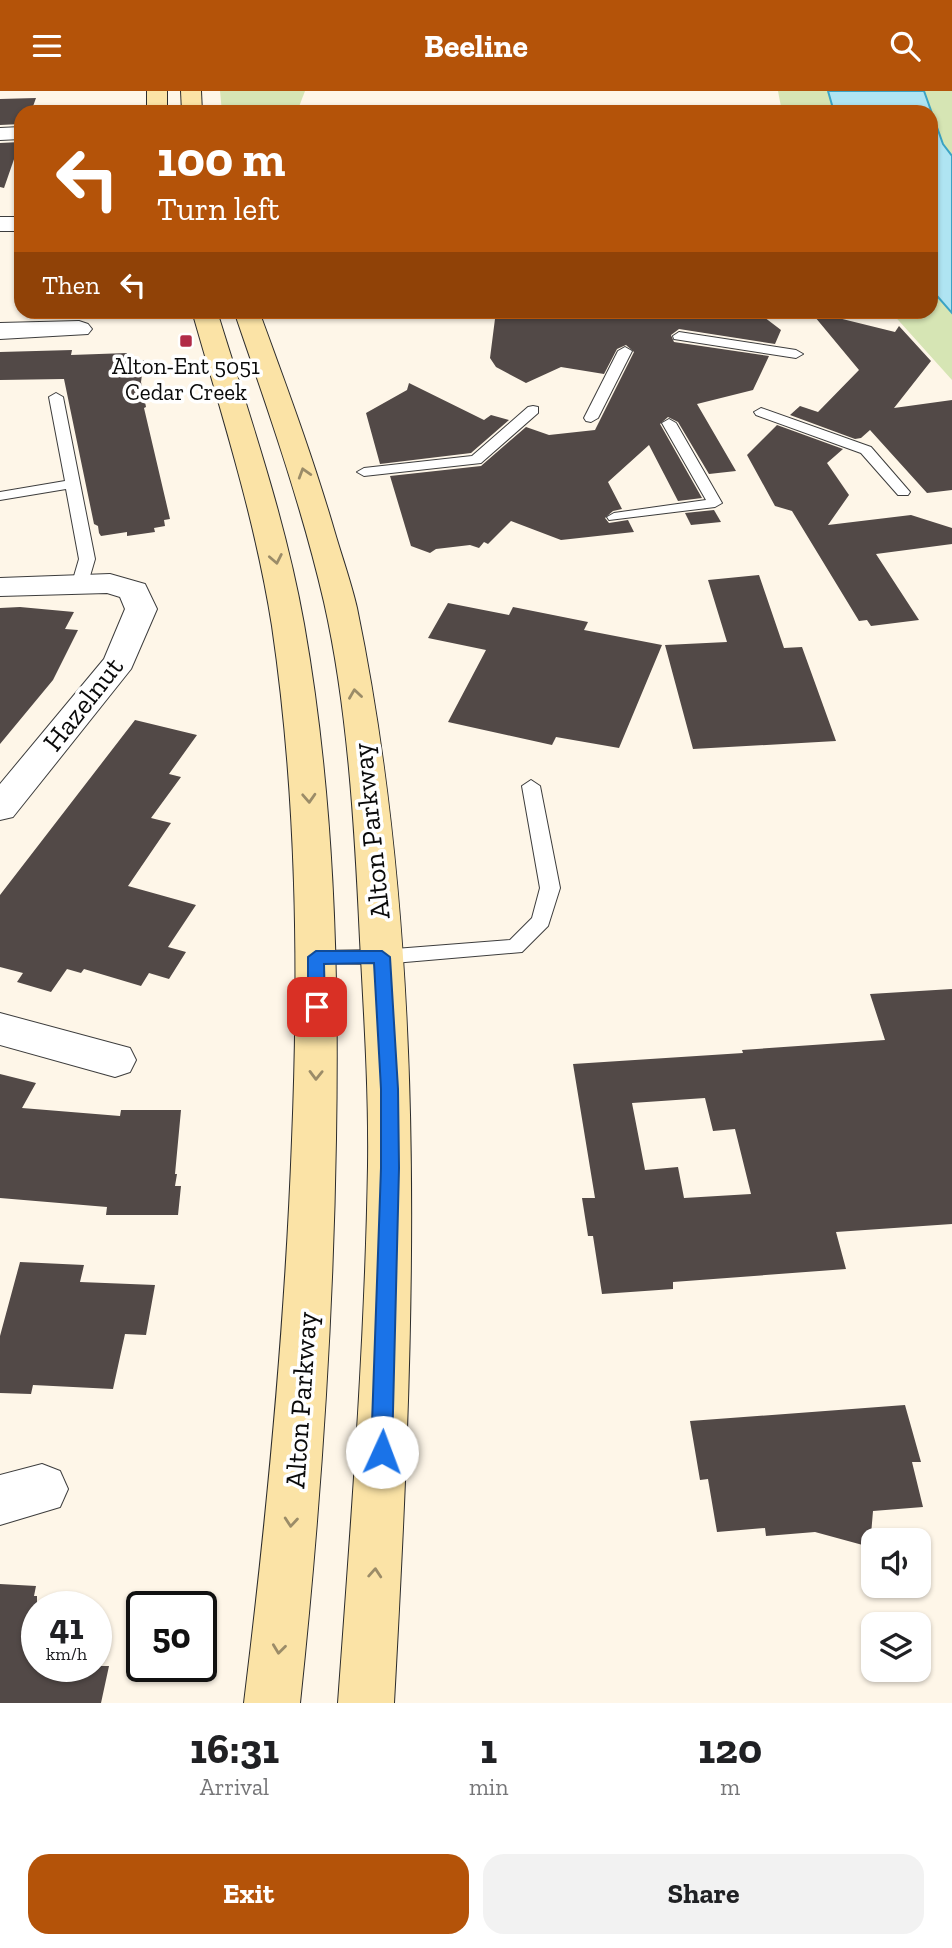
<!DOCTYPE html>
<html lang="en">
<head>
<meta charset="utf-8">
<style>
  body { margin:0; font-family:"Zilla Slab",serif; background:#f2f2f2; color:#202124; height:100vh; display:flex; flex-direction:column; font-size:26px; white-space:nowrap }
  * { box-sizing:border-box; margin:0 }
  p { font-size:23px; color:#757577 }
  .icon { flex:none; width:38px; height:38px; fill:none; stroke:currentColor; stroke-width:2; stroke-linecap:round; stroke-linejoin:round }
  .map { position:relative; height:1612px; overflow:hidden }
  .sheet { display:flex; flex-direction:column; background:#fff; flex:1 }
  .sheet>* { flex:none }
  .guide { position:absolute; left:14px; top:14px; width:924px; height:214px; border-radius:21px; box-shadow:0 2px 5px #0004; background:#b45309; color:#fff; overflow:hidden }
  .controls { position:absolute; left:861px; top:1437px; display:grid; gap:14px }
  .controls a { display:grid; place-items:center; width:70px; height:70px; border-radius:14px; background:#fff; box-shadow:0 2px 5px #0004; font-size:35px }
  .speed { position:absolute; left:21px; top:1500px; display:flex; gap:14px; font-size:35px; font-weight:700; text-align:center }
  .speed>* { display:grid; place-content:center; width:91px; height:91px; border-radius:50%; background:#fff; box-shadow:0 2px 5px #0004; line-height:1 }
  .speed small { font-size:18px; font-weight:400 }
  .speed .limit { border:4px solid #111; border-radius:10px; background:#fff; color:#111 }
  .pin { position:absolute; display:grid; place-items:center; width:60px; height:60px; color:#fff; margin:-30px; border-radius:14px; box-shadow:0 4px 10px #0006 }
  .me { position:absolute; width:77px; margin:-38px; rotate:2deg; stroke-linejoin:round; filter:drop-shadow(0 0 5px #0008) }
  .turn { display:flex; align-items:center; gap:24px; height:147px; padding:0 28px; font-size:32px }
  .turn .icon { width:91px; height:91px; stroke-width:2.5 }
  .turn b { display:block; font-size:49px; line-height:60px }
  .then { display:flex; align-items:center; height:66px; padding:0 28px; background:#0003; gap:14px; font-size:26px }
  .eta { display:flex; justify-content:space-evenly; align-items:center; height:119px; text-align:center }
  .eta b { font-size:42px; font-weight:700; line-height:49px }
  .button { display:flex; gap:14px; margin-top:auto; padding:14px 28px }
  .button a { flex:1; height:80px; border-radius:21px; background:#b45309; color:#fff; font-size:28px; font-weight:700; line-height:80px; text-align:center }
  .button a+a { background:#f2f2f2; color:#202124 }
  header { display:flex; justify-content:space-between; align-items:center; height:91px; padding:0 28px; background:#b45309; color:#fff; font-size:32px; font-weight:700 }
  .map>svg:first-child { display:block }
</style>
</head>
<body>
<header><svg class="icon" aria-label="menu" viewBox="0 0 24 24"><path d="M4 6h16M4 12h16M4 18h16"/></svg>Beeline<svg class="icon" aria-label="search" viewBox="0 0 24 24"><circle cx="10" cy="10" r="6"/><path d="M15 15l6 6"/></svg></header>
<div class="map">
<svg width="952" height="1612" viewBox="0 0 952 1612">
  <rect width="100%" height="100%" fill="#fef6e8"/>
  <g fill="#d6e5b4">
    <path d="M220,0H305L297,21H222Z"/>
    <path d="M778,0H828L834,21H782Z"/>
    <path d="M924,0H952V65L943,53Z"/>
    <path d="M931,198L952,222V289L891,221L931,220Z"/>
  </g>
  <path fill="#afe4f2" stroke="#3ba4c5" stroke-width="2" d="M828,0H924L943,53L952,65V222L931,198V21H834Z"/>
  <g fill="#524947" fill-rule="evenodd">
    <path d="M36,7L31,21H21V33L0,34V8Z"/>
    <path d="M20,51L4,97L0,96V52Z"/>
    <path d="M496,220H756L781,239L775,253L679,238L671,244L674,251L769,265L753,299L697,313L736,380L709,383L678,331L668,326L660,333L702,407L678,410L649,354L608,391L622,418L613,420L605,427L609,432L628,429L634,441L561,449L511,430L488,453L484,451L479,457L470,454L436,458L430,462L411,455L390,385L481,375L526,336L549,344L595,339L634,261L626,254L617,258L604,283L561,276L526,292L496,276L490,267Z"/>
    <path d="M810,220L895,241L899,235L931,270L894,317L952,309V399L927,402L870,339L861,347L855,348L790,324L800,315L818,321L859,279Z"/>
    <path d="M72,259L71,264L127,262L126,270L144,269L141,291L146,316L144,317L170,428L164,429L165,435L154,437L155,441L127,445V441L101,445L99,442L98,435L94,433L64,288L0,289V261Z"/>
    <path d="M409,292L484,329L491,324L509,329L471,362L380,373L366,322L407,299Z"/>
    <path d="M777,334L843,358L827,372L849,404L828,434L911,424L952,437V453L876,463L919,529L871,535L867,529L859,530L792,420L775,415L747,364Z"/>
    <path d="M714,419L721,431L691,434L685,422Z"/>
    <path d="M759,484L784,557L802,556L836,650L693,658L665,554L727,551L708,489Z"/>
    <path d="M448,512L509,524L513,516L588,531L584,539L662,554L619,657L556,646L552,654L448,631L486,559L428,547Z"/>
    <path d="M20,516L74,521L65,538L78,539L53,589L0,653V517Z"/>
    <path d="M135,629L197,644L169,683L181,686L151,727L171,732L128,795L196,814L168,856L186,861L169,888L149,882L141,895L84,878L81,882L67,878L51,901L17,891L23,882L0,876V804Z"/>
    <path d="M952,898V1133L836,1141L846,1178L673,1191V1198L602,1203L593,1145H588L582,1107H595L573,973L743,962L742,959L885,949L870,903ZM705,1007L713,1040L735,1038L751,1103L684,1107L678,1076L645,1079L632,1012Z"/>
    <path d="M0,983L36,992L22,1017L120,1025L121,1019H181L175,1083H177L175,1095H181L178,1124H106L107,1116L0,1107Z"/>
    <path d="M20,1171L84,1174L80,1191L155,1194L146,1244L125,1243L113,1298L33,1294L31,1303L0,1302V1245Z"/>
    <path d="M905,1314L921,1371H912L923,1416L873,1420L870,1456L815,1441L766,1445L765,1437L717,1441L708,1388L700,1389L690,1330Z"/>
    <path d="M0,1493L36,1495L34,1505H37V1575H109L101,1612H0Z"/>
  </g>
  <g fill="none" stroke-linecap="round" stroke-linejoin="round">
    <g stroke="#3d3d3d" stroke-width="2">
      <g id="lane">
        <path d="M679,241L796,259L803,263L796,267L674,248L673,245Z"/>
        <path d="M625,256L632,260L598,327L591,331L586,330L584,327L618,260Z"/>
        <path d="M56,302L63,306L95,468L88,492L80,497L72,492L79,468L66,398L0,409V401L65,390L49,306Z"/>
        <path d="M533,315L538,316V322L481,372L364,385L357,381L364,377L472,365L528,316Z"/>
        <path d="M761,317L871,356L910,401L908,404H898L861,362L756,324L754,321Z"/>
        <path d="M669,328L676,332L722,412L715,416L609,429L607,426L614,422L706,409L662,332Z"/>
        <path d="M531,689L540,695L560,797L548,835L522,861L382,873L309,872L306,867L309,862L316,860L382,859L510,849L532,827L540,797L522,695Z"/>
      </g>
    </g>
    <g stroke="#3d3d3d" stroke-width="2">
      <g id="street">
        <path d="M21,36V48L0,49V37Z"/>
        <rect x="0" y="126" width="21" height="14"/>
        <path d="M79,230L88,233L92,238L88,243L0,248V232Z"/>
        <path d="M110,483L145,493L157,518L131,578L13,726L0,729V693L104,568L125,518L120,506L107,502L0,505V487Z"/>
        <path d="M0,922L130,957L136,969L130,981L115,986L0,954Z"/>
        <path d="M42,1373L60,1380L68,1398L60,1416L0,1434V1384Z"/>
      </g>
    </g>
    <g stroke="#2c2c2c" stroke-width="2">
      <g id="secondary">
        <rect x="147" y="0" width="20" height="21"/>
        <path d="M181,0H201L202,21H182Z"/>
        <path d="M192,220H217C249,324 285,426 304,533C334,703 339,876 336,1048C333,1236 320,1424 300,1612H244C267,1425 285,1238 292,1049C299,878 297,705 272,535C255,427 222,325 192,220Z"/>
        <path d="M234,220H259C286,294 313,366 335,442C342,466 351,491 357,517C431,876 414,1248 394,1612H338C351,1433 365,1254 368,1075C369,999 364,924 360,849C355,740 348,617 324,511C301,412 267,316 234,220Z"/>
      </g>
    </g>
    <use href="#lane" fill="#fff" fill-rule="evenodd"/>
    <use href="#street" fill="#fff" fill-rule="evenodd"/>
    <use href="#secondary" fill="#fbe3a6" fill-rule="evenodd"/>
  </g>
  <defs><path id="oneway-chevron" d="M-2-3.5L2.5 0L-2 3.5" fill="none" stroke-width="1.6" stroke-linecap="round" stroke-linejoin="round" transform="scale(1.75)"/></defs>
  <g stroke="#9b8c68">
    <use href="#oneway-chevron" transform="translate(304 382) rotate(-107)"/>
    <use href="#oneway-chevron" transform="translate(276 468) rotate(79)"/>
    <use href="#oneway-chevron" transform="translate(355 603) rotate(-98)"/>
    <use href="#oneway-chevron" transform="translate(309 707) rotate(87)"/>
    <use href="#oneway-chevron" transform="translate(316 984) rotate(91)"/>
    <use href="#oneway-chevron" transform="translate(291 1431) rotate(95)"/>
    <use href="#oneway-chevron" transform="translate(375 1482) rotate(-86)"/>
    <use href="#oneway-chevron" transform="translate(279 1558) rotate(97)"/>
  </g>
  <path fill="#1a73e8" stroke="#114b97" stroke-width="2" d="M316,860H382L390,866L398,998L399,1077L392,1361L389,1368L382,1371L374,1368L371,1361L381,1077V998L374,872L324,873L325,916L323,920H311L308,916V866Z"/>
  <rect fill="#b12b47" stroke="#fff" stroke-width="2.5" x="179" y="243" width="14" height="14" rx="3.5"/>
  <g text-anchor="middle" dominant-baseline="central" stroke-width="7" stroke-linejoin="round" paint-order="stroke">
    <g font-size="23" fill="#0a0a0a" stroke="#fff">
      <text x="186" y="275">Alton-Ent 5051<tspan x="186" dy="26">Cedar Creek</tspan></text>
    </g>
    <g font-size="28" fill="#0a0a0a" stroke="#fff">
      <text transform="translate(83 613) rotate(-52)">Hazelnut</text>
      <text transform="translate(371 740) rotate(-96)">Alton Parkway</text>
      <text transform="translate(301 1309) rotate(-86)">Alton Parkway</text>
    </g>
  </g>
</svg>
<div class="controls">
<a><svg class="icon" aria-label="sound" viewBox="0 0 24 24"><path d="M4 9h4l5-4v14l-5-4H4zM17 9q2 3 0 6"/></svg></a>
<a><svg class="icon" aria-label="layers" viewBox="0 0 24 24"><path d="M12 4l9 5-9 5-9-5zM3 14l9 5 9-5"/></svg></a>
</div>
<div class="speed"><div>41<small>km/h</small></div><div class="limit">50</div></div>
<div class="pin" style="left:317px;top:916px;background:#d93025"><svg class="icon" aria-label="arrive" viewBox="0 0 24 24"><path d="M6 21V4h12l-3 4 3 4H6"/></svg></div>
<svg class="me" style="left:382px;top:1361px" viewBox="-20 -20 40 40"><circle r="19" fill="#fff"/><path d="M0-13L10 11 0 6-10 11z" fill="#1a73e8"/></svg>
<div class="guide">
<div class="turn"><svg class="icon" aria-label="left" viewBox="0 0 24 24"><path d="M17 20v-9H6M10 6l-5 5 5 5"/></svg><div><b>100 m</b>Turn left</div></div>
<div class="then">Then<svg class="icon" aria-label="left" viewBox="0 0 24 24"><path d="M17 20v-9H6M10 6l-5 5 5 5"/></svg></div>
</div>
</div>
<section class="sheet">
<div class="eta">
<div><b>16:31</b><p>Arrival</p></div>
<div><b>1</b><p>min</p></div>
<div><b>120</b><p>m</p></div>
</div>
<div class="button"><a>Exit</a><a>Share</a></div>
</section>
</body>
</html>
